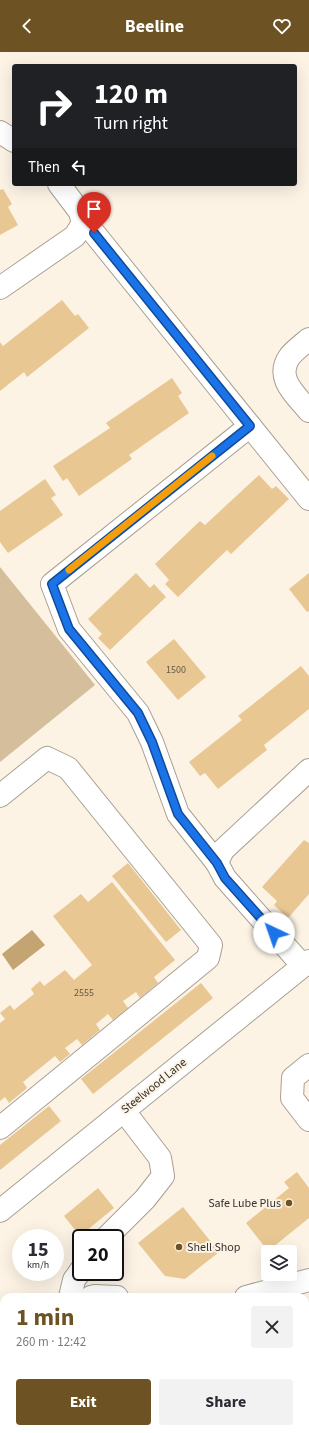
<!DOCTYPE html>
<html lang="en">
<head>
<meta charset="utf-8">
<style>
  body { margin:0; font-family:"Source Sans 3",sans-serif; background:#f2f2f3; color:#2b2b33; height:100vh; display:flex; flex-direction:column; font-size:15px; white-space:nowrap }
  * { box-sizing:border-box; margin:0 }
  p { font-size:13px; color:#7c7c81 }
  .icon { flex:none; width:22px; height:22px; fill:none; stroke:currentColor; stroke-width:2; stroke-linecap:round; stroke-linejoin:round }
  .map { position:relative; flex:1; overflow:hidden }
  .sheet { position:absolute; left:0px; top:1241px; width:309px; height:140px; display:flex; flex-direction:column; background:#fff; border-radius:12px 12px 0 0; box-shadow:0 4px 16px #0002 }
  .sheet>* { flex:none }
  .hud { position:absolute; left:12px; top:12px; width:285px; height:122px; border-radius:4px; box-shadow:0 4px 16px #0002; background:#202124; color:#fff; overflow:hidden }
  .buttons { position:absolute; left:261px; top:1193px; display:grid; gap:8px }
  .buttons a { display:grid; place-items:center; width:36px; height:36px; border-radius:4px; background:#fff; box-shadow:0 4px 16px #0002; font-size:20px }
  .speed { position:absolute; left:12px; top:1177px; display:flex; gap:8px; font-size:20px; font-weight:700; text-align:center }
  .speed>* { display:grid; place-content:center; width:52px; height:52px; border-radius:50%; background:#fff; box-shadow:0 4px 16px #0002; line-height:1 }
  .speed small { font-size:10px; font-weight:400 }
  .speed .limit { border:2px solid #111; border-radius:6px; background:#fff; color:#111 }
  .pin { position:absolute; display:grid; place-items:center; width:34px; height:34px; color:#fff; margin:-41px -17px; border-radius:50% 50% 50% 0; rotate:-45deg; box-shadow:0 0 4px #0007 }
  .pin .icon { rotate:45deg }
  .me { position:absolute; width:44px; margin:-22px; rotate:318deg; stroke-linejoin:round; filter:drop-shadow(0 0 3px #0008) }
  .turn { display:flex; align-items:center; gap:14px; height:84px; padding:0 16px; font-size:18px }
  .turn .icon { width:52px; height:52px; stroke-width:2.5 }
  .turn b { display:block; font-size:28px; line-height:34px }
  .then { display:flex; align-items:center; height:38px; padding:0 16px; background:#0003; gap:8px; font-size:15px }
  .round { display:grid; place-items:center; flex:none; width:42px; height:42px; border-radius:4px; background:#f2f2f3 }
  .head { display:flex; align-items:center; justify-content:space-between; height:68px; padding:0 16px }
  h1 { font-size:24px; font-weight:700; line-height:30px; color:#6d5324 }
  .primary-button { display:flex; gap:8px; margin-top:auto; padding:8px 16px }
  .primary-button a { flex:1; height:46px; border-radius:4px; background:#6d5324; color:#fff; font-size:16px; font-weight:700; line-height:46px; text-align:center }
  .primary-button a+a { background:#f2f2f3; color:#2b2b33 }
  header { display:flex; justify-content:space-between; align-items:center; height:52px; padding:0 16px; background:#6d5324; color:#fff; font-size:18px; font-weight:700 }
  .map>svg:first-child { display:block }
</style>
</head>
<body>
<header><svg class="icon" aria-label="back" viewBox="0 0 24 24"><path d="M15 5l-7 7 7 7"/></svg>Beeline<svg class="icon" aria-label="heart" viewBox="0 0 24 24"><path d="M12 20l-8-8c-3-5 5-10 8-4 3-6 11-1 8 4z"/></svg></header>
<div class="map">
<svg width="309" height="1381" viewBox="0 0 309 1381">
  <rect width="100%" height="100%" fill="#fcf3e5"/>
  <path fill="#d4be9b" d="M0,515L95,633L0,710Z"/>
  <path fill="#c4a572" d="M32,878L45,893L13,918L2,902Z"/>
  <g fill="#e8c793">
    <path d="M3,137L12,152L8,155L18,173L0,183V138Z"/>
    <path d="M62,248L75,264L78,262L89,276L27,325L24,320L0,339V290L3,294Z"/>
    <path d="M172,326L182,341L178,344L189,361L129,403L132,407L79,444L67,426L63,429L53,414L110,376L106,371Z"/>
    <path d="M259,423L272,437L276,434L289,447L231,502L227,498L178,545L165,532L169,528L155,512L200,469L205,473Z"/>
    <path d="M45,427L56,443L51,446L63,463L8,501L0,490V459Z"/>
    <path d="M136,521L150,536L154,532L166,545L110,598L98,586L102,582L88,567Z"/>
    <path d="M309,521V559L307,560L289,537Z"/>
    <path d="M174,587L206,625L178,648L146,610Z"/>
    <path d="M301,614L309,624V657L264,693L267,698L218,737L205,721L200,724L189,710L242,668L238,664Z"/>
    <path d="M304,788L309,791V842L288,866L274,853L277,849L262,835Z"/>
    <path d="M128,811L181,878L166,890L112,824Z"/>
    <path d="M112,830L175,908L154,925L158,931L140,946L136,940L123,949L128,956L113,968L108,962L96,972L100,978L82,993L77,987L65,996L70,1002L60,1010L55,1004L23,1030L27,1036L9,1051L5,1045L0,1049V971L5,967L0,961L10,953L14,958L34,942L31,937L40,929L44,934L65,918L74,928L92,913L53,864L81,842L88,850Z"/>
    <path d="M201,931L213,946L93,1042L81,1027Z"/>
    <path d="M49,1054L61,1069L0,1118V1093Z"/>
    <path d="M297,1120L309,1136V1166L268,1199L246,1171L289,1136L284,1130Z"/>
    <path d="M98,1136L114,1156L80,1184L64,1164Z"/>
    <path d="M183,1155L219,1200L185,1227L165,1224L138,1191Z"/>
  </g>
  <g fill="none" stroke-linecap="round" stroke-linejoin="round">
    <g stroke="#a8a093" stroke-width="24">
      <g id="minor">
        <path d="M0,80L14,89"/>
        <path d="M83,171L94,181L309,447"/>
        <path d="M0,236L75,184L83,171L80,160L59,132"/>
        <path d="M309,287C303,292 295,298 290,304C274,326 296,343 309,359"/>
        <path d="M0,744L47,706L68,716L211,893L208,906L0,1076"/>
        <path d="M217,811L178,762L152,690L138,661L69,577L52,532L250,374"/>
        <path d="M303,914L225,826L217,811L223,798L309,718"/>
        <path d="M309,1013L293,1026L292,1046L309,1068"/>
        <path d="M0,1159L309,909"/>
        <path d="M106,1186L145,1147L163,1124L160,1106L124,1059"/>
        <path d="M70,1245L74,1228L81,1218"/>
        <path d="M91,1245L95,1244L117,1245"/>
        <path d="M246,1245L309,1228"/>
        <path d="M0,1309L4,1304"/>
        <path d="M0,1351L4,1353"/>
      </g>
    </g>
    <g stroke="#d7d6d5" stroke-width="24">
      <g id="major">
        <path d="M305,1329L309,1326"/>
        <path d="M44,1380V1381"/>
        <path d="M241,1381L246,1377"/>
      </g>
    </g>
    <use href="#minor" stroke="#fff" stroke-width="22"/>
    <use href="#major" stroke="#e1c38d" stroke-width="22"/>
  </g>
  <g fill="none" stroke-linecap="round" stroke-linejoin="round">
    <g stroke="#114b97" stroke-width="10">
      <path id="route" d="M94,181L250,374L52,532L69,577L138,661L152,690L178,762L217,811L225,826L274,881"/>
    </g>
    <use href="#route" stroke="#1a73e8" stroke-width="7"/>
    <path stroke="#f59e0b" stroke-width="7" d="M69,518L212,404"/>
  </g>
  <g fill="#6d5324" stroke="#fcf3e5" stroke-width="1.5">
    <circle cx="289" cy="1151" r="4"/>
    <circle cx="179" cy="1195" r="4"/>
  </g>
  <g text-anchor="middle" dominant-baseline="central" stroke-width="4" stroke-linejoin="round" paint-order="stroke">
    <g font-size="10" fill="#625746">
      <text x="176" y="618">1500</text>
      <text x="84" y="941">2555</text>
    </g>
    <g font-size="12" fill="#35322d" stroke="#fcf3e5">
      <text transform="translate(154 1034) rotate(-39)">Steelwood Lane</text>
    </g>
    <g font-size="12" fill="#35322d" stroke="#fcf3e5" text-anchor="end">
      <text x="281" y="1151">Safe Lube Plus</text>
      <text x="187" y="1195" text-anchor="start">Shell Shop</text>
    </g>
  </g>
</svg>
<div class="buttons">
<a><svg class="icon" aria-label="layers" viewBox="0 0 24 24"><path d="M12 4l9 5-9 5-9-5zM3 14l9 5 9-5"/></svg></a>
</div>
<div class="speed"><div>15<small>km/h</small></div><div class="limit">20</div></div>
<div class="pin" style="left:94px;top:181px;background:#d93025"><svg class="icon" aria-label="arrive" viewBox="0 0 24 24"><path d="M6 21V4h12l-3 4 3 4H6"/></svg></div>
<svg class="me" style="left:274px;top:881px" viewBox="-20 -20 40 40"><circle r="19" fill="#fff"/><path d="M0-13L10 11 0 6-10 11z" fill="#1a73e8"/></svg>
<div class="hud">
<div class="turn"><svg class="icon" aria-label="right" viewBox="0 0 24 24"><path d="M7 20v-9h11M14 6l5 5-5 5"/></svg><div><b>120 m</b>Turn right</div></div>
<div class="then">Then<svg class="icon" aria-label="left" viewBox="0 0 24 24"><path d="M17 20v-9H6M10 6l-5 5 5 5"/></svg></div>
</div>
<section class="sheet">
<div class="head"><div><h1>1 min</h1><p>260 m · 12:42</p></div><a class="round"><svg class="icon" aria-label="close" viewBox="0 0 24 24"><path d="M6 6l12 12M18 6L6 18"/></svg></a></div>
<div class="primary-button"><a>Exit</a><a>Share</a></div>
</section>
</div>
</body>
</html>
